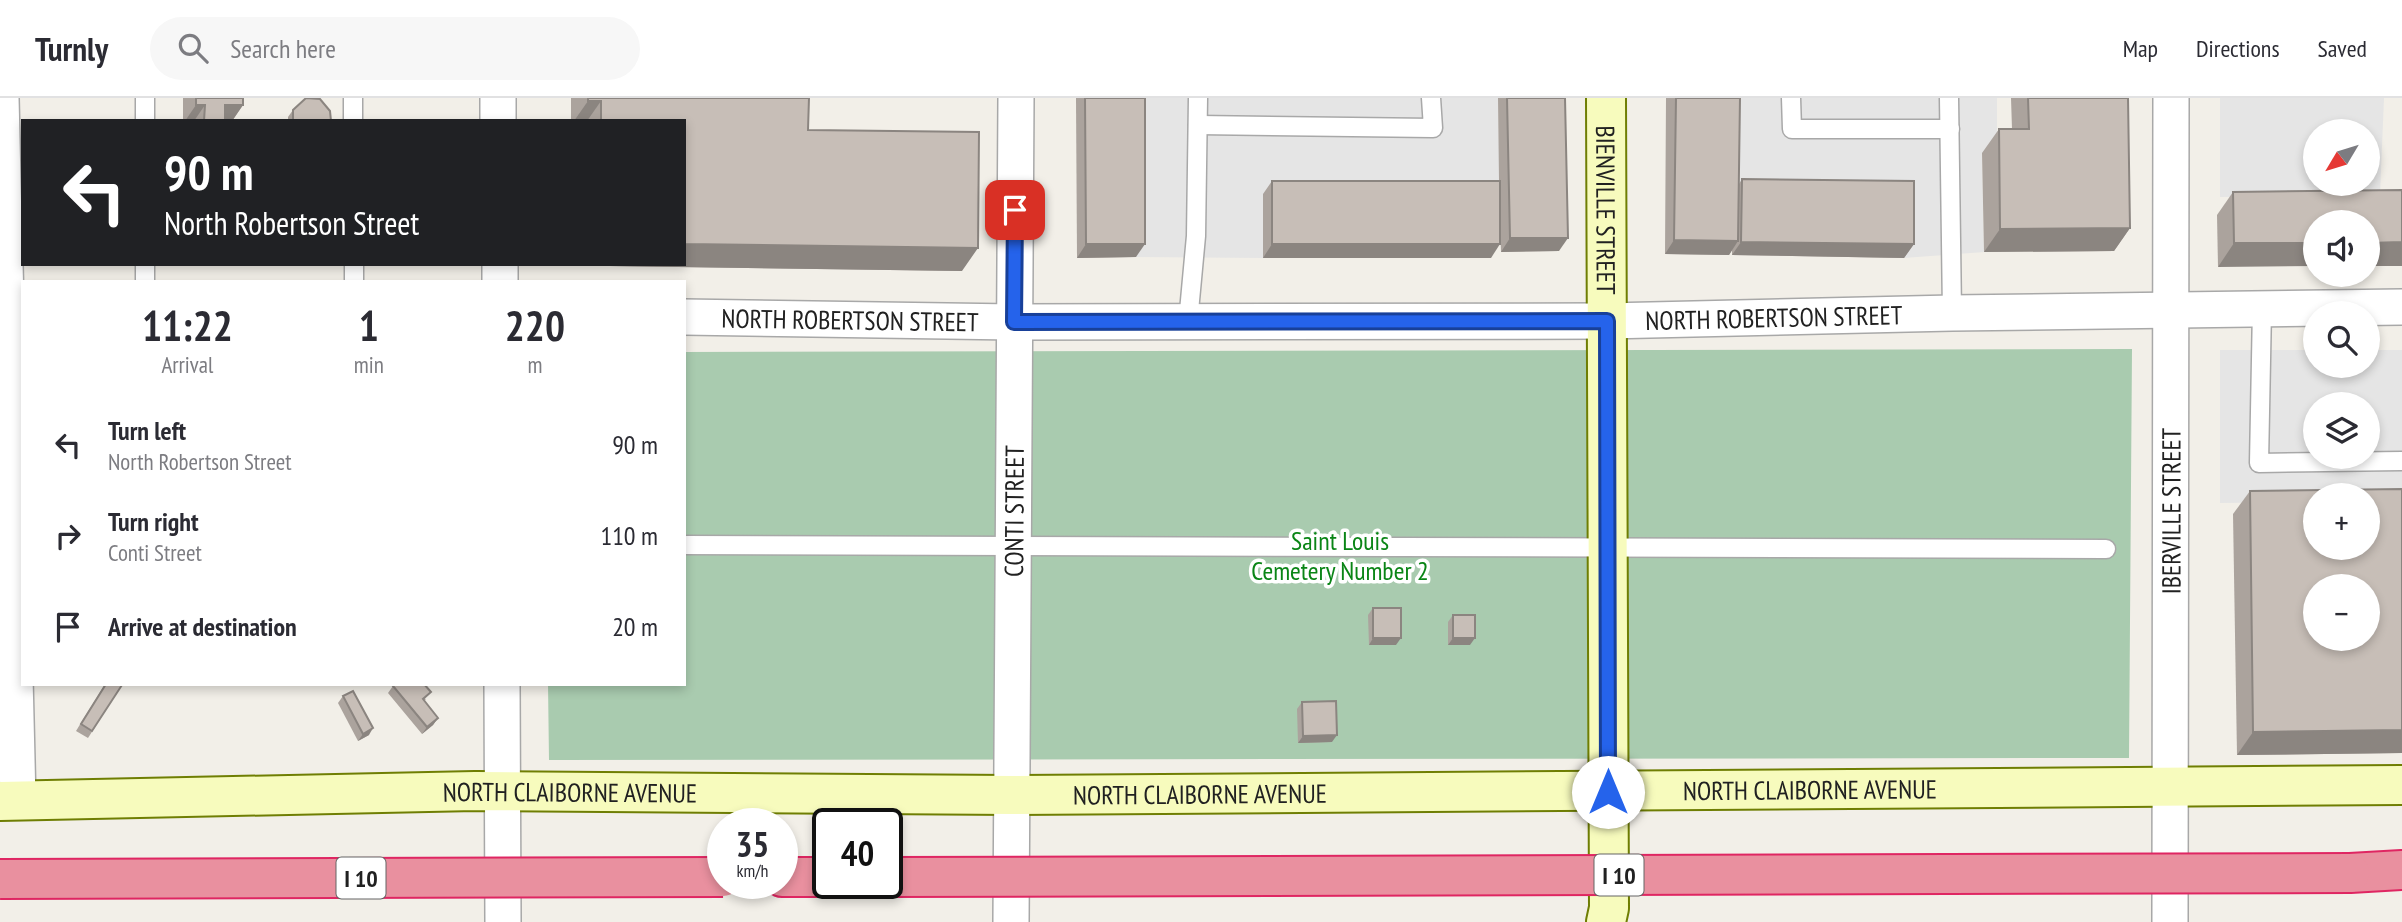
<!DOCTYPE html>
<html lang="en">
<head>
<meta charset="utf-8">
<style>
  body { margin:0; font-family:"PT Sans Narrow",sans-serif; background:#f7f7f7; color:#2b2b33; height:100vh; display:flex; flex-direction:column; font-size:26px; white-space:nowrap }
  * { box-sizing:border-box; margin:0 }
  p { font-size:23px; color:#7c7c81 }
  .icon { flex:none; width:38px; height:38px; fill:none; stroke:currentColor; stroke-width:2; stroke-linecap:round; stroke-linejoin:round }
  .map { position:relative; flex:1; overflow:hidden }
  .panel { position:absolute; left:21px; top:182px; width:665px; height:406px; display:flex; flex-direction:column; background:#fff; border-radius:0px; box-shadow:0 4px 10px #0003 }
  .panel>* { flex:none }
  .top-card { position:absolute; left:21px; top:21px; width:665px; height:147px; border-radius:0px; box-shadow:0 4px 10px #0003; background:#202124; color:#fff; overflow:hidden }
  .needle { width:46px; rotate:232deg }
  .controls { position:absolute; left:2303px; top:21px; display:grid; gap:14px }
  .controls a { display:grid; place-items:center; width:77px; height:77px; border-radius:50%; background:#fff; box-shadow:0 4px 10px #0003; font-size:35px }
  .speed { position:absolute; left:707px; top:710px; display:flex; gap:14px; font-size:35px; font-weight:700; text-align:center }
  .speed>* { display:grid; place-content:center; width:91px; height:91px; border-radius:50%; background:#fff; box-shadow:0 4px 10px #0003; line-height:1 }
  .speed small { font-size:18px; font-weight:400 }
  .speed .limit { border:4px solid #111; border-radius:10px; background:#fff; color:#111 }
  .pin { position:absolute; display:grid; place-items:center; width:60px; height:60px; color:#fff; margin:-30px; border-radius:14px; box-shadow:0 4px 10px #0006 }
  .me { position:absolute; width:77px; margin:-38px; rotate:0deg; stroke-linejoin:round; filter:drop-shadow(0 0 5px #0008) }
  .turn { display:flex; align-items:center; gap:24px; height:147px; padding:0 28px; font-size:32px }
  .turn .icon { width:91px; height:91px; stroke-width:2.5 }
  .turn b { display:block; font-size:49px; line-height:60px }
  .eta { display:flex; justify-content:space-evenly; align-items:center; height:119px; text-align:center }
  .eta b { font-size:42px; font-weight:600; line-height:49px }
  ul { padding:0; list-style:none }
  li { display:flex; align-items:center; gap:21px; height:91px; padding:0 28px }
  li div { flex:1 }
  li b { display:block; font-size:26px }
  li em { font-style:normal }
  header { display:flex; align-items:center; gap:42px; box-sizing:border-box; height:98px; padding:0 35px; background:#fff; border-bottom:2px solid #e1e1e2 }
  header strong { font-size:33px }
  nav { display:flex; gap:38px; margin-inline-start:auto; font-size:24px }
  .search { width:490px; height:63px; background:#f7f7f7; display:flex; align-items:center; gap:18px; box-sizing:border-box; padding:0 24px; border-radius:38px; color:#7c7c81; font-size:26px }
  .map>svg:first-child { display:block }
</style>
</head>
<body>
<header>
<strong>Turnly</strong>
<div class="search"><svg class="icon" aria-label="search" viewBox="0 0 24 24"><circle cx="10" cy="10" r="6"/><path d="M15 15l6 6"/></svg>Search here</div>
<nav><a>Map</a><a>Directions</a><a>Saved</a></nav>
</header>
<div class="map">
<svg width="2402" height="824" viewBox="0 0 2402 824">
  <rect width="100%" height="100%" fill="#f2efe8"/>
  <path fill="#a9cbaf" d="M2132,251L2129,660L549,662L548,586H684V254Z"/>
  <g fill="#e5e5e5" fill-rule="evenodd">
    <path d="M1135,0H1498L1500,95L1263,96V160L1136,159Z"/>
    <path d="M1732,0H1997V55H1982L1984,154L1904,160L1905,97L1733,94Z"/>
    <path d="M2220,0H2384L2380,97L2220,99ZM2315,33H2368V86H2315Z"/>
    <path d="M2220,252H2315V268H2368V252H2402V404L2368,397H2315V404L2220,405ZM2315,306H2368V359H2315Z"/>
  </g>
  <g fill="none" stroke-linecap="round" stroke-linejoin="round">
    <g stroke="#a8a8a8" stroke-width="21">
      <g id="lane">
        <path d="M145,0V23"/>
        <path d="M353,0V23"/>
        <path d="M1791,0L1792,31H1950"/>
        <path d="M1949,0L1952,215"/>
        <path d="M1198,27L1433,30L1431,0"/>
        <path d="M145,166V184"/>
        <path d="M354,166V184"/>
        <path d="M2262,210L2259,365L2402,363"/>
        <path d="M1188,224L1196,138L1198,0"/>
        <path d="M684,447L2106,451"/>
      </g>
    </g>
    <g stroke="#a8a8a8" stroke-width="38">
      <g id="street">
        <path d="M1,0L18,703"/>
        <path d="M498,0V23"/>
        <path d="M500,166V184"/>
        <path id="s1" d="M684,219L1014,224L1607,223L1952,215L2402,209"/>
        <path d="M502,586L503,824"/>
        <path id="s2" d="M1011,824L1016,0"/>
        <path id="s3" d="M2170,824L2171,0"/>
      </g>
    </g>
    <g stroke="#6f7e03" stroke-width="42">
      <g id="secondary">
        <path id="s4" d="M1606,0L1609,810L1606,824"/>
        <path id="s5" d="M0,703L475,693L1012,697L2402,687"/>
      </g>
    </g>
    <g stroke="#df2662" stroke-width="42">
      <g id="highway">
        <path d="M2350,775L2402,772"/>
        <path d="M782,779H828"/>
      </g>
    </g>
    <use href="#lane" stroke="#fff" stroke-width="18"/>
    <use href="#street" stroke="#fff" stroke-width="35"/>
    <use href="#secondary" stroke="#f7fbbd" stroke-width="38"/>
    <use href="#highway" stroke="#e9909f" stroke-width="38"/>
    <g stroke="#df2662" stroke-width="42" stroke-linecap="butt">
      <g id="highway-bridge">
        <path d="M887,779L2350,775"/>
        <path d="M0,781L723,779"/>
      </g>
    </g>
    <use href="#highway-bridge" stroke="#e9909f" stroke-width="38"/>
  </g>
  <g fill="#aba39d">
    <path d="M183,0H243V7L232,23H183Z"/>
    <path d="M571,0H809L808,32L962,173L541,167L684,166V23H571Z"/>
    <path d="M1076,0H1145L1136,159L1077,160Z"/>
    <path d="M1498,0H1565L1559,153L1501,154L1500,124L1491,160H1263V96L1272,83H1499Z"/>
    <path d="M1666,0H1740L1739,86L1742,81L1914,146L1904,160L1732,157V152L1729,157L1665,156Z"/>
    <path d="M2011,0H2128L2130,130L2114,153L1984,154L1982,55L1999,31H2012Z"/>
    <path d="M293,12L331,23H288V19Z"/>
    <path d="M2402,92L2218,169L2217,117L2233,94Z"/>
    <path d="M2250,393L2402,655L2237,657L2233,416Z"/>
    <path d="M1373,510L1396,547H1369L1368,517Z"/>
    <path d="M1453,517L1470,547H1448V524Z"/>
    <path d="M105,586L122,587L88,640L76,633Z"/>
    <path d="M393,588L426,601L424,603L438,620L433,627L422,636L388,595Z"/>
    <path d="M343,598L369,637L358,643L338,605Z"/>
    <path d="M1302,604L1332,644L1298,645L1297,611Z"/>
  </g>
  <g fill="#8b8580">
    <path d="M588,3H601L587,23H574Z"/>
    <path d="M196,7H205L194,23H185Z"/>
    <path d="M225,7H243L232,23H214Z"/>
    <path d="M2130,130L2114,153L1984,154L2000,131Z"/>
    <path d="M1510,140H1568L1559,153L1501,154Z"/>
    <path d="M1674,142L1738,143L1729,157L1665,156Z"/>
    <path d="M1741,144L1914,146L1904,160L1732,157Z"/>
    <path d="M2402,144V168H2368V145Z"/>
    <path d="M2234,145H2315V168L2218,169Z"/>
    <path d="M684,146L978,150L962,173L541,167L684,166Z"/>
    <path d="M1086,146H1145L1136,159L1077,160Z"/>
    <path d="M1272,146H1500L1491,160H1263Z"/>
    <path d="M1373,540H1401L1396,547H1369Z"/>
    <path d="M1453,540H1475L1470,547H1448Z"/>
    <path d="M438,620L433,627L422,636L427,629Z"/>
    <path d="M373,630L369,637L358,643L363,636Z"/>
    <path d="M2402,632V655L2237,657L2253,634Z"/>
    <path d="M1337,637L1332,644L1298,645L1303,638Z"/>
  </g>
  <g fill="#c7beb7" stroke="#8b8580" stroke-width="2" fill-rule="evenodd">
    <path d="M196,0H243V7H225V23H204L205,7H196Z"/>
    <path d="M306,0L320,1L330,13L331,23H293V12Z"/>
    <path d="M588,0H809L808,32L979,34L978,150L684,146V23H601V3H588Z"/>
    <path d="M1085,0H1145V146H1086Z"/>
    <path d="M1507,0H1565L1568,140H1510Z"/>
    <path d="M1676,0H1740L1738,143L1674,142Z"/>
    <path d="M2028,0H2128L2130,130L2000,131L1999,31H2029Z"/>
    <path d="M1742,81L1914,83V146L1741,144Z"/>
    <rect x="1272" y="83" width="228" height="63"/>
    <path d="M2402,92V144L2368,145V124H2315V145H2234L2233,94Z"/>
    <path d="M2402,391V632L2253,634L2250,393ZM2315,397H2368V450H2315ZM2315,488H2368V541H2315Z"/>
    <rect x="1373" y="510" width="28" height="30"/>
    <rect x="1453" y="517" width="22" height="23"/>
    <path d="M106,586L122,587L92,633L81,626Z"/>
    <path d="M395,586H424L431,594L423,601L438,620L427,629L393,588Z"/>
    <path d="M353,593L373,630L363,636L343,598Z"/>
    <path d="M1336,603L1337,637L1303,638L1302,604Z"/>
  </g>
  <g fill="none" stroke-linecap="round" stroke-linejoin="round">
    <g stroke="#184099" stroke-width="18">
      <path id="route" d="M1015,112L1014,224L1607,223L1608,694"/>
    </g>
    <use href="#route" stroke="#2563eb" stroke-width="12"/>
  </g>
  <g text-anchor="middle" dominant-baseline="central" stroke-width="7" stroke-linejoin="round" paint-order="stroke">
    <g fill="#fff" stroke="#646464" stroke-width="2">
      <rect x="1594.5" y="756.5" width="49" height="41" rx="5"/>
      <rect x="336.5" y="759.5" width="49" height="41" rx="5"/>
    </g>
    <g font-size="24" font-weight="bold" fill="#212121">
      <text x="1619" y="777">I 10</text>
      <text x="361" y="780">I 10</text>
    </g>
    <g font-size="26" fill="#212121" stroke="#fff">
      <text stroke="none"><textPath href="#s4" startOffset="112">BIENVILLE STREET</textPath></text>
      <text stroke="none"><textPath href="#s1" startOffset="1090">NORTH ROBERTSON STREET</textPath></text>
      <text stroke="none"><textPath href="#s1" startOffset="166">NORTH ROBERTSON STREET</textPath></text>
      <text stroke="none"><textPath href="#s2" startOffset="411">CONTI STREET</textPath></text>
      <text stroke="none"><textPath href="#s3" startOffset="411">IBERVILLE STREET</textPath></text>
      <text stroke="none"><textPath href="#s5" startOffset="1810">NORTH CLAIBORNE AVENUE</textPath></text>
      <text stroke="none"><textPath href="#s5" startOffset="570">NORTH CLAIBORNE AVENUE</textPath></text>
      <text stroke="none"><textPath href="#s5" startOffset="1200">NORTH CLAIBORNE AVENUE</textPath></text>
    </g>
    <g font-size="26" fill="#0a8516" stroke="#fff">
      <text x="1340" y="442">Saint Louis<tspan x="1340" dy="30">Cemetery Number 2</tspan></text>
    </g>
  </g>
</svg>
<div class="controls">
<a><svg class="needle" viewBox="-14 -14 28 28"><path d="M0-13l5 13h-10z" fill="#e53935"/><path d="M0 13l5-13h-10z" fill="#7c7c81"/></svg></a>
<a><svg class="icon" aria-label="sound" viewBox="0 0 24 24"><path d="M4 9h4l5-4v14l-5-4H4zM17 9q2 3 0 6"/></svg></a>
<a><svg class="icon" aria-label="search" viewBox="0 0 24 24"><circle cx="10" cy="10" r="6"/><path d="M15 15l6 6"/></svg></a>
<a><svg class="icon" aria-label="layers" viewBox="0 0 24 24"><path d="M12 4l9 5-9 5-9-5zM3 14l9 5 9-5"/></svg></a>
<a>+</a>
<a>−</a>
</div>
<div class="speed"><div>35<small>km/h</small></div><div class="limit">40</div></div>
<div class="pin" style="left:1015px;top:112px;background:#d93025"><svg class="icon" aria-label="arrive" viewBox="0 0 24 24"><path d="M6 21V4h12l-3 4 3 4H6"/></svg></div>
<svg class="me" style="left:1608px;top:694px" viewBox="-20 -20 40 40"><circle r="19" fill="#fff"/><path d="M0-13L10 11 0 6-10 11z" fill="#2563eb"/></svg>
<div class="top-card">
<div class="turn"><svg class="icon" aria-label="left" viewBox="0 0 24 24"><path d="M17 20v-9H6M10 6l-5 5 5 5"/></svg><div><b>90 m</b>North Robertson Street</div></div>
</div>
<section class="panel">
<div class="eta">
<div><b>11:22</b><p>Arrival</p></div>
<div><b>1</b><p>min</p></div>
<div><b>220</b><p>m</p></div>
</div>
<ul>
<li><svg class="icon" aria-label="left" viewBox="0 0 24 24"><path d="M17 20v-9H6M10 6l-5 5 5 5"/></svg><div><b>Turn left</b><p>North Robertson Street</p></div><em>90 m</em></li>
<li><svg class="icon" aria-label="right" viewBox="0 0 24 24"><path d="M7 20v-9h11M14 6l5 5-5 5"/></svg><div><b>Turn right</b><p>Conti Street</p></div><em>110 m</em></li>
<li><svg class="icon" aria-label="arrive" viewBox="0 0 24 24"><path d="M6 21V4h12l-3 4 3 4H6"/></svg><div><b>Arrive at destination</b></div><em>20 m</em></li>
</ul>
</section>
</div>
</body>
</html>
